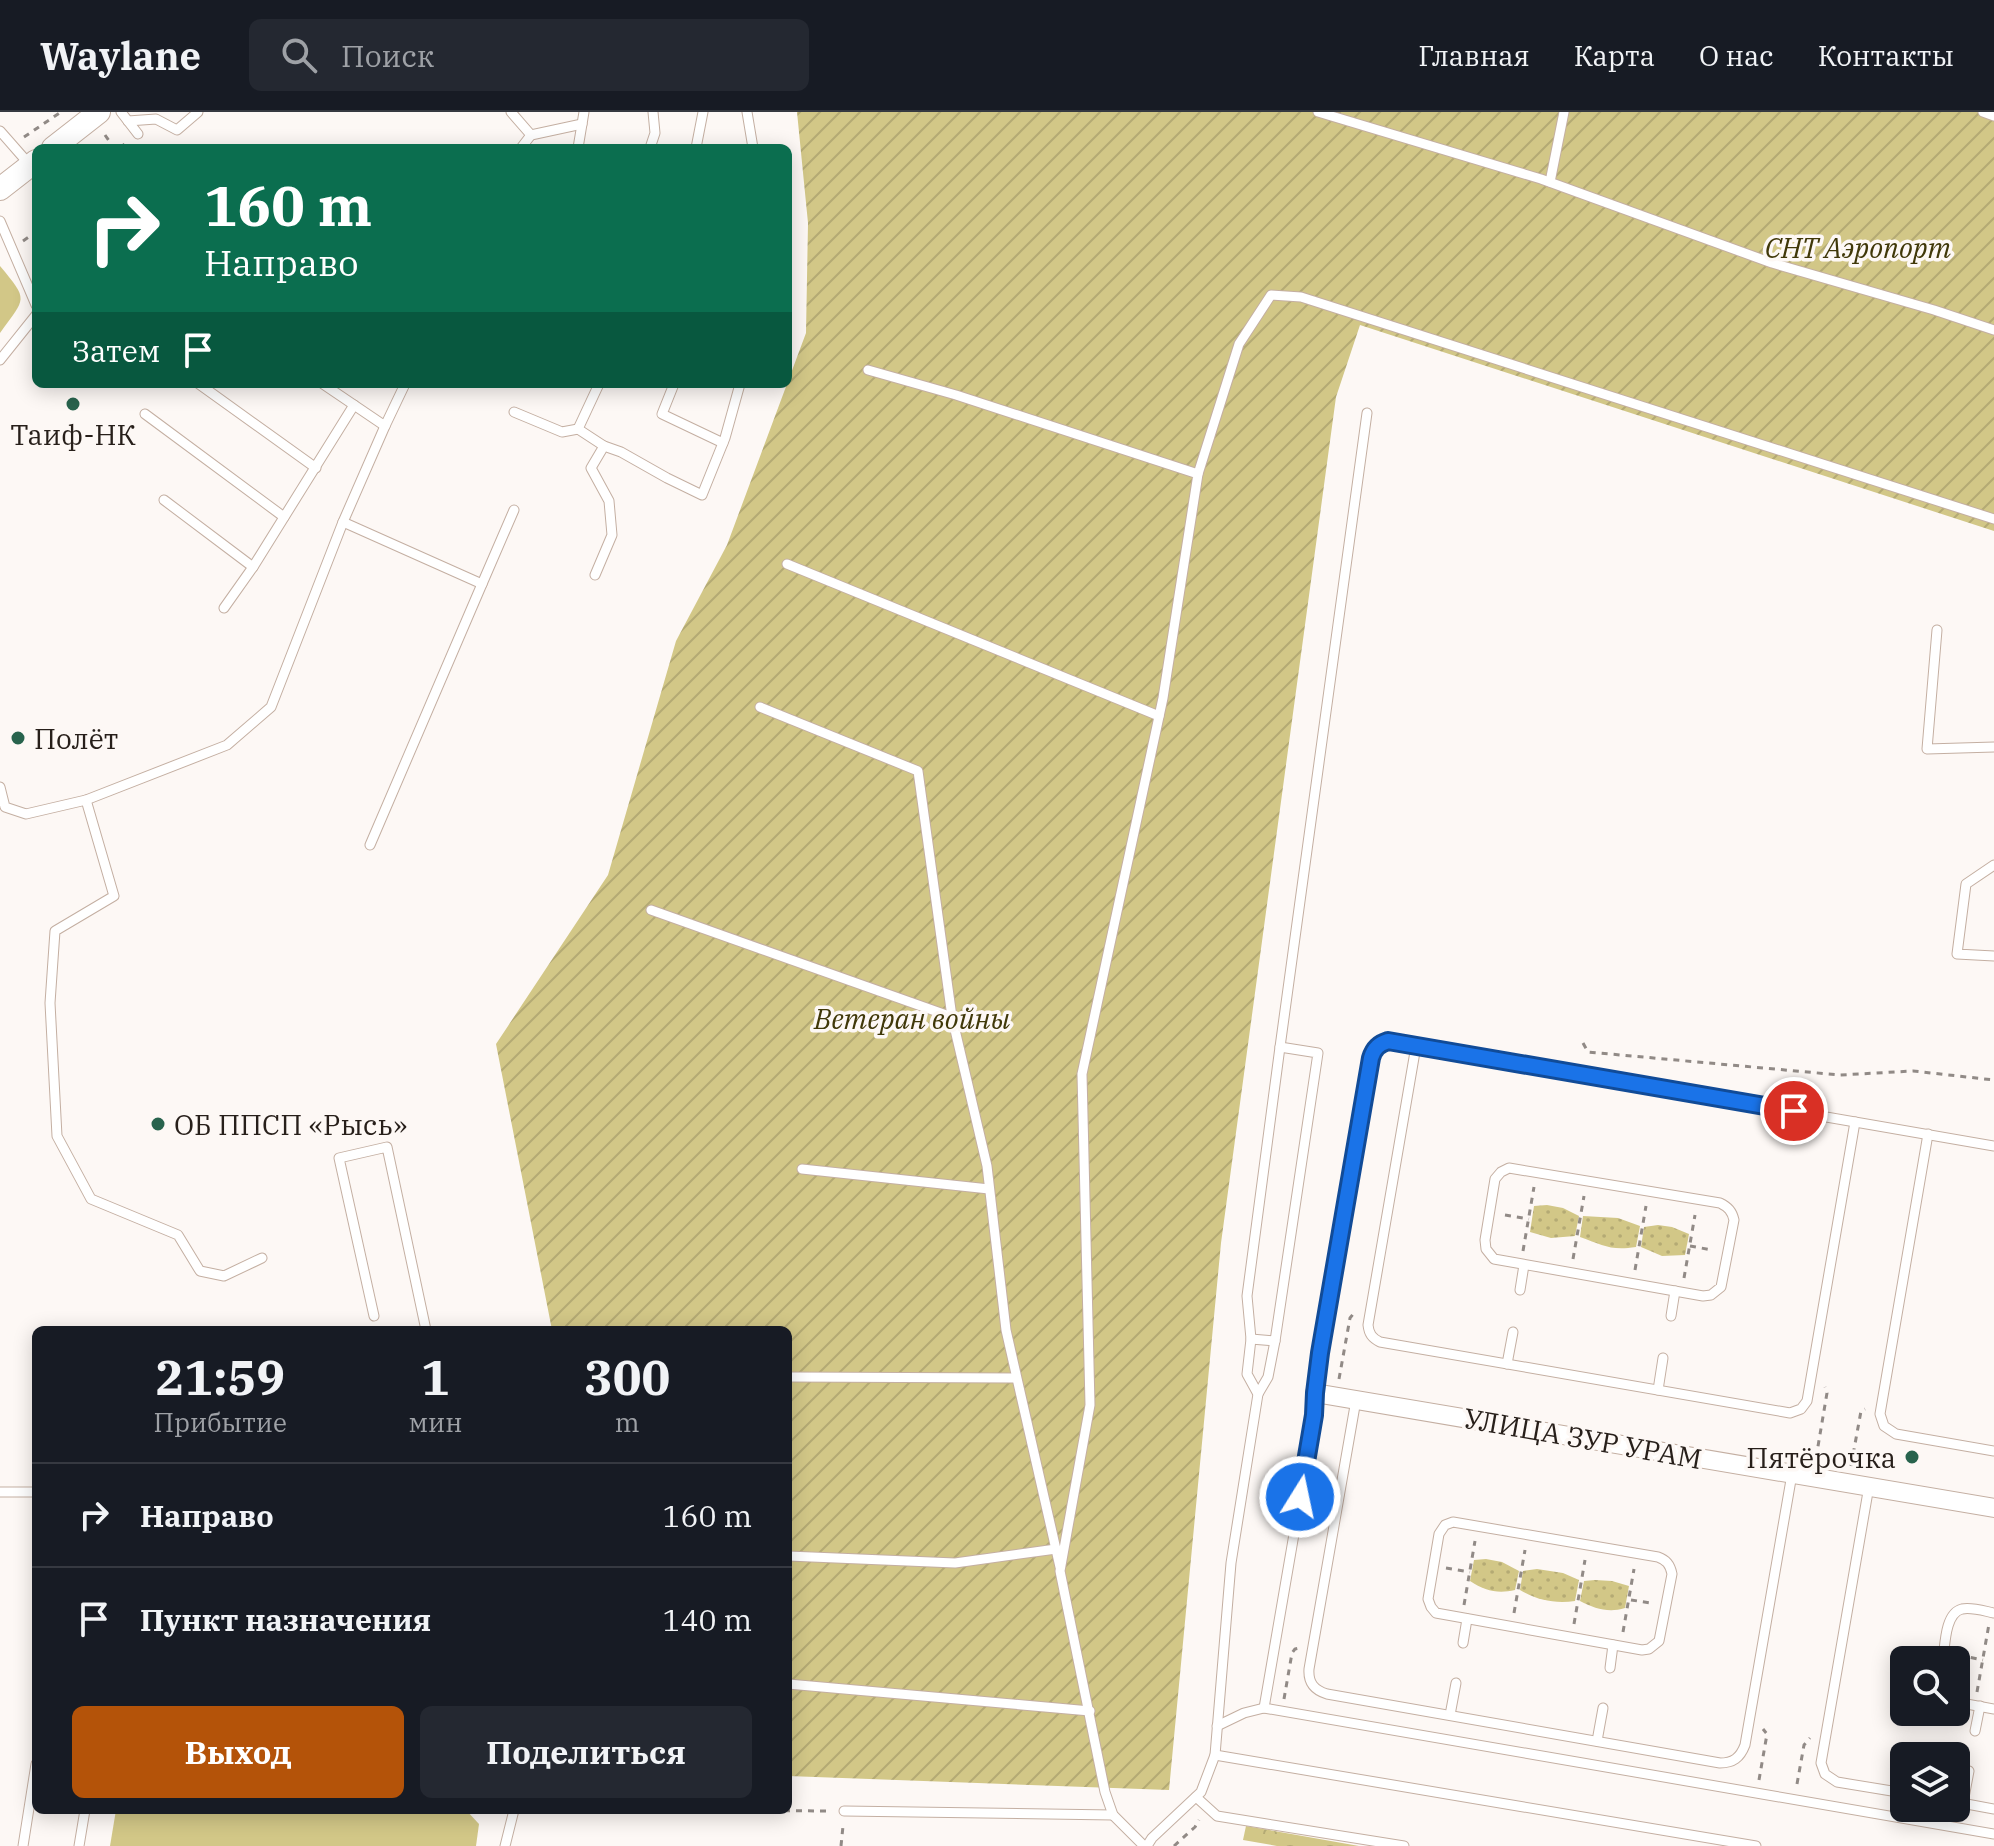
<!DOCTYPE html>
<html lang="ru">
<head>
<meta charset="utf-8">
<style>
  body { margin:0; font-family:"IBM Plex Serif",serif; background:#242831; color:#f1f3f6; height:100vh; display:flex; flex-direction:column; font-size:30px; white-space:nowrap }
  * { box-sizing:border-box; margin:0 }
  p { font-size:26px; color:#9ea1a6 }
  .icon { flex:none; width:44px; height:44px; fill:none; stroke:currentColor; stroke-width:2; stroke-linecap:round; stroke-linejoin:round }
  .map { position:relative; flex:1; overflow:hidden }
  .panel { position:absolute; left:32px; top:1214px; width:760px; height:488px; display:flex; flex-direction:column; background:#171b24; border-radius:12px; box-shadow:0 4px 20px #0003 }
  .panel>* { flex:none }
  .top-card { position:absolute; left:32px; top:32px; width:760px; height:244px; border-radius:12px; box-shadow:0 4px 20px #0003; background:#0b6e4f; color:#fff; overflow:hidden }
  .buttons { position:absolute; left:1890px; top:1534px; display:grid; gap:16px }
  .buttons a { display:grid; place-items:center; width:80px; height:80px; border-radius:12px; background:#171b24; box-shadow:0 4px 20px #0003; font-size:40px }
  .pin { position:absolute; display:grid; place-items:center; width:68px; height:68px; color:#fff; margin:-34px; border:4px solid #fff; border-radius:50%; box-shadow:0 2px 8px #0007 }
  .me { position:absolute; width:88px; margin:-44px; rotate:10deg; stroke-linejoin:round; filter:drop-shadow(0 0 6px #0008) }
  .turn { display:flex; align-items:center; gap:28px; height:168px; padding:0 40px; font-size:36px }
  .turn .icon { width:104px; height:104px; stroke-width:2.5 }
  .turn b { display:block; font-size:56px; line-height:68px }
  .then { display:flex; align-items:center; height:76px; padding:0 40px; background:#0003; gap:16px; font-size:30px }
  .eta { display:flex; justify-content:space-evenly; align-items:center; height:136px; text-align:center }
  .eta b { font-size:48px; font-weight:700; line-height:56px }
  .cta { display:flex; gap:16px; margin-top:auto; padding:16px 40px }
  .cta a { flex:1; height:92px; border-radius:12px; background:#b45309; color:#fff; font-size:32px; font-weight:700; line-height:92px; text-align:center }
  .cta a+a { background:#242831; color:#f1f3f6 }
  ul { padding:0; list-style:none }
  li { display:flex; align-items:center; gap:24px; height:104px; padding:0 40px; border-top:2px solid #363941 }
  li div { flex:1 }
  li b { display:block; font-size:30px }
  li em { font-style:normal }
  header { display:flex; align-items:center; gap:48px; box-sizing:border-box; height:112px; padding:0 40px; background:#171b24; border-bottom:2px solid #363941 }
  header strong { font-size:38px }
  nav { display:flex; gap:44px; margin-inline-start:auto; font-size:28px }
  .search { width:560px; height:72px; background:#242831; display:flex; align-items:center; gap:20px; box-sizing:border-box; padding:0 28px; border-radius:12px; color:#9ea1a6; font-size:30px }
  .map>svg:first-child { display:block }
</style>
</head>
<body>
<header>
<strong>Waylane</strong>
<div class="search"><svg class="icon" aria-label="search" viewBox="0 0 24 24"><circle cx="10" cy="10" r="6"/><path d="M15 15l6 6"/></svg>Поиск</div>
<nav><a>Главная</a><a>Карта</a><a>О нас</a><a>Контакты</a></nav>
</header>
<div class="map">
<svg width="1994" height="1734" viewBox="0 0 1994 1734">
  <defs>
    <pattern id="forest-crowns" width="20" height="18" patternUnits="userSpaceOnUse" patternTransform="scale(2)"><rect width="20" height="18" fill="#d2c787"/><path d="M2 6a3 3 0 1 1 6 0M12 15a3 3 0 1 1 6 0" fill="none" stroke="#b4aa74"/></pattern>
    <pattern id="park-dots" width="8" height="8" patternUnits="userSpaceOnUse" patternTransform="scale(2)"><rect width="8" height="8" fill="#d2c787"/><path d="M2 2h.1M6 6h.1" fill="none" stroke="#b4aa74" stroke-width="1.8" stroke-linecap="round"/></pattern>
    <pattern id="garden-furrows" width="10" height="10" patternUnits="userSpaceOnUse" patternTransform="scale(2)"><rect width="10" height="10" fill="#d2c787"/><path d="M-1 1l2-2M0 10L10 0M9 11l2-2" fill="none" stroke="#b4aa74"/></pattern>
  </defs>
  <rect width="100%" height="100%" fill="#fdf8f5"/>
  <g fill="#d2c787">
    <path d="M0,154C29,189 26,185 0,221Z"/>
    <path d="M116,1698H466L479,1712L476,1734H110Z"/>
  </g>
  <path fill="url(#forest-crowns)" d="M1246,1714L1359,1734H1277L1243,1728Z"/>
  <g fill="url(#park-dots)">
    <path d="M1547,1093L1563,1096L1579,1104L1575,1124L1551,1126L1530,1120L1534,1094Z"/>
    <path d="M1583,1104L1618,1106L1640,1114L1636,1135C1610,1139 1603,1133 1580,1125Z"/>
    <path d="M1658,1113L1672,1115L1689,1122L1685,1143L1662,1144L1641,1135L1644,1115Z"/>
    <path d="M1486,1447L1502,1450L1519,1459L1515,1478C1498,1482 1485,1479 1470,1469L1474,1448Z"/>
    <path d="M1537,1457L1563,1461L1579,1468L1575,1489C1555,1492 1537,1488 1520,1478L1523,1459Z"/>
    <path d="M1595,1468L1612,1469L1629,1474L1625,1496C1609,1501 1595,1497 1580,1489L1584,1469Z"/>
  </g>
  <path fill="url(#garden-furrows)" d="M797,0H1994V419L1360,213L1336,285L1221,1131L1169,1678L788,1664V1218H552L496,932L608,763L676,529L727,433L806,221L808,111Z"/>
  <g fill="none" stroke-linecap="round" stroke-linejoin="round">
    <g stroke="#c4afa2" stroke-width="11">
      <g id="service">
        <path d="M121,0L138,22"/>
        <path d="M511,0L531,23L582,12"/>
        <path d="M747,0L753,36"/>
        <path d="M1318,0L1541,67L1772,151L1934,198L1994,218"/>
        <path d="M1983,0L1994,4"/>
        <path d="M128,9L156,7L177,18L198,0"/>
        <path d="M0,19L29,52"/>
        <path d="M521,36L531,23"/>
        <path d="M578,36L584,0"/>
        <path d="M650,36L655,21L653,0"/>
        <path d="M696,36L703,0"/>
        <path d="M1550,70L1564,0"/>
        <path d="M0,109L36,193"/>
        <path d="M0,248L36,203"/>
        <path d="M868,258L956,283L1198,362L1163,586L1082,962L1090,1293L1060,1459L1105,1680L1113,1703L1144,1734"/>
        <path d="M199,272L316,356"/>
        <path d="M323,272L385,314L405,272"/>
        <path d="M599,272L578,317L604,334"/>
        <path d="M674,272L662,302L723,331"/>
        <path d="M514,300L562,320L578,317"/>
        <path d="M145,302L284,405"/>
        <path d="M1198,362L1239,232L1271,183L1301,185L1994,407"/>
        <path d="M164,388L253,455"/>
        <path d="M787,452L1159,604"/>
        <path d="M595,463L612,423L609,389L591,356L604,334L621,340L667,366L702,383L725,326L740,272"/>
        <path d="M482,472L514,398"/>
        <path d="M224,496L253,455L354,293"/>
        <path d="M1937,518L1927,637L1994,635"/>
        <path d="M760,595L918,659L952,905L987,1054L1006,1218L1060,1455"/>
        <path d="M0,675L5,695L26,702L86,688L227,633L271,595L343,410"/>
        <path d="M86,688L114,784L55,819L50,891L57,1024L91,1087L178,1123L200,1159L224,1164L262,1146"/>
        <path d="M370,733L482,472L343,410L385,314"/>
        <path d="M1994,753L1966,772L1957,842L1994,844"/>
        <path d="M651,798L952,905"/>
        <path d="M1416,934L1368,1213C1369,1222 1372,1226 1380,1230L1790,1301L1801,1297L1807,1289L1855,1010"/>
        <path d="M1928,1022L1880,1302L1884,1314L1896,1322L1994,1339"/>
        <path d="M1994,1034L1388,929C1379,932 1374,937 1371,946L1320,1241L1313,1312L1264,1596L1994,1722"/>
        <path d="M1509,1056L1720,1091C1728,1095 1732,1099 1734,1108L1721,1175L1711,1183L1703,1184L1494,1147L1486,1137L1485,1128L1495,1067L1501,1060Z"/>
        <path d="M802,1057L989,1077"/>
        <path d="M1520,1178L1524,1153"/>
        <path d="M374,1204L339,1046L387,1035L426,1218"/>
        <path d="M1671,1204L1675,1179"/>
        <path d="M1251,1227L1275,1229L1318,941L1280,935"/>
        <path d="M1507,1252L1513,1220"/>
        <path d="M788,1265L1016,1266"/>
        <path d="M1658,1278L1663,1246"/>
        <path d="M1258,1282L1268,1265L1275,1229"/>
        <path d="M1356,1288L1309,1557C1308,1571 1314,1578 1327,1582L1720,1651C1733,1651 1740,1646 1745,1633L1792,1362"/>
        <path d="M1869,1374L1821,1651L1825,1662L1837,1670L1904,1681"/>
        <path d="M0,1380H36"/>
        <path d="M1453,1410L1658,1445C1666,1448 1670,1452 1672,1462L1659,1529L1649,1537L1642,1538L1436,1501L1431,1495L1428,1487L1439,1422L1445,1413Z"/>
        <path d="M788,1444L955,1451L1056,1437"/>
        <path d="M1463,1531L1467,1507"/>
        <path d="M1943,1548C1945,1533 1945,1501 1962,1497C1972,1495 1984,1499 1994,1501"/>
        <path d="M1610,1556L1613,1533"/>
        <path d="M788,1572L1090,1599"/>
        <path d="M1956,1590L1994,1597"/>
        <path d="M1450,1603L1456,1571"/>
        <path d="M1217,1614L1244,1601L1264,1596"/>
        <path d="M1975,1619L1980,1594"/>
        <path d="M1597,1629L1603,1596"/>
        <path d="M1215,1643L1756,1734"/>
        <path d="M1196,1685L1217,1704L1404,1734"/>
        <path d="M1956,1690L1994,1697"/>
        <path d="M1963,1691L1969,1659"/>
        <path d="M844,1699L1113,1703"/>
        <path d="M23,1734L36,1652"/>
        <path d="M79,1734L85,1698"/>
        <path d="M505,1734L514,1698"/>
        <path d="M1147,1734L1152,1726L1201,1680L1215,1643L1231,1451L1258,1282L1247,1262L1251,1227L1247,1184L1280,935L1367,301"/>
      </g>
    </g>
    <g stroke="#c4afa2" stroke-width="20">
      <path id="minor" d="M1315,1281L1994,1396"/>
    </g>
    <g stroke="#c4afa2" stroke-width="24">
      <g id="tertiary">
        <path d="M53,36L99,0"/>
        <path d="M0,77L36,49"/>
      </g>
    </g>
    <g stroke="#918a86" stroke-width="3" stroke-dasharray="6 6" stroke-linecap="butt">
      <path d="M105,23L114,36"/>
      <path d="M24,25L61,0"/>
      <path d="M120,36L127,30"/>
      <path d="M23,129L36,120"/>
      <path d="M1583,931L1588,940L1840,963L1913,959L1994,968"/>
      <path d="M1505,1103L1529,1107"/>
      <path d="M1690,1134L1712,1138"/>
      <path d="M1523,1139L1534,1075"/>
      <path d="M1573,1147L1584,1084"/>
      <path d="M1635,1158L1646,1094"/>
      <path d="M1684,1166L1695,1103"/>
      <path d="M1339,1267L1350,1206L1354,1201"/>
      <path d="M1816,1346L1827,1281L1825,1275"/>
      <path d="M1851,1354L1861,1299L1865,1297"/>
      <path d="M1446,1456L1470,1460"/>
      <path d="M1631,1488L1651,1491"/>
      <path d="M1464,1493L1475,1429"/>
      <path d="M1514,1501L1525,1438"/>
      <path d="M1574,1512L1585,1448"/>
      <path d="M1623,1520L1634,1457"/>
      <path d="M1959,1543L1983,1548"/>
      <path d="M1977,1580L1989,1512"/>
      <path d="M1284,1587L1292,1541L1295,1537L1300,1536"/>
      <path d="M1759,1668L1767,1622L1763,1617"/>
      <path d="M1797,1672L1804,1633L1810,1626"/>
      <path d="M688,1698L832,1699"/>
      <path d="M841,1734L843,1714"/>
      <path d="M1174,1734L1195,1715L1199,1708"/>
    </g>
    <use href="#service" stroke="#fff" stroke-width="9"/>
    <use href="#minor" stroke="#fff" stroke-width="18"/>
    <use href="#tertiary" stroke="#fff" stroke-width="22"/>
  </g>
  <g fill="none" stroke-linecap="round" stroke-linejoin="round">
    <g stroke="#114b97" stroke-width="20">
      <path id="route" d="M1300,1385L1314,1303L1315,1281L1320,1241L1371,946C1374,936 1379,932 1388,929L1794,999"/>
    </g>
    <use href="#route" stroke="#1a73e8" stroke-width="14"/>
  </g>
  <g fill="#28634d" stroke="#fdf8f5" stroke-width="3">
    <circle cx="73" cy="292" r="8"/>
    <circle cx="18" cy="626" r="8"/>
    <circle cx="158" cy="1012" r="8"/>
    <circle cx="1912" cy="1345" r="8"/>
  </g>
  <g text-anchor="middle" dominant-baseline="central" stroke-width="7" stroke-linejoin="round" paint-order="stroke">
    <g font-size="28" font-style="italic" fill="#403809" stroke="#fdf8f5">
      <text x="1858" y="135">СНТ Аэропорт</text>
      <text x="912" y="906">Ветеран войны</text>
    </g>
    <g font-size="28" fill="#271f1a" stroke="#fdf8f5" text-anchor="start">
      <text x="73" y="322" text-anchor="middle">Таиф-НК</text>
      <text x="34" y="626">Полёт</text>
      <text x="174" y="1012">ОБ ППСП «Рысь»</text>
      <text x="1896" y="1345" text-anchor="end">Пятёрочка</text>
    </g>
    <g font-size="28" fill="#271f1a" stroke="#fdf8f5">
      <text transform="translate(1583 1326) rotate(10)">УЛИЦА ЗУР УРАМ</text>
    </g>
  </g>
</svg>
<div class="buttons">
<a><svg class="icon" aria-label="search" viewBox="0 0 24 24"><circle cx="10" cy="10" r="6"/><path d="M15 15l6 6"/></svg></a>
<a><svg class="icon" aria-label="layers" viewBox="0 0 24 24"><path d="M12 4l9 5-9 5-9-5zM3 14l9 5 9-5"/></svg></a>
</div>
<div class="pin" style="left:1794px;top:999px;background:#d93025"><svg class="icon" aria-label="arrive" viewBox="0 0 24 24"><path d="M6 21V4h12l-3 4 3 4H6"/></svg></div>
<svg class="me" style="left:1300px;top:1385px" viewBox="-20 -20 40 40"><circle r="17" fill="#1a73e8" stroke="#fff" stroke-width="3"/><path d="M0-11L8 9 0 5-8 9z" fill="#fff"/></svg>
<div class="top-card">
<div class="turn"><svg class="icon" aria-label="right" viewBox="0 0 24 24"><path d="M7 20v-9h11M14 6l5 5-5 5"/></svg><div><b>160 m</b>Направо</div></div>
<div class="then">Затем<svg class="icon" aria-label="arrive" viewBox="0 0 24 24"><path d="M6 21V4h12l-3 4 3 4H6"/></svg></div>
</div>
<section class="panel">
<div class="eta">
<div><b>21:59</b><p>Прибытие</p></div>
<div><b>1</b><p>мин</p></div>
<div><b>300</b><p>m</p></div>
</div>
<ul>
<li><svg class="icon" aria-label="right" viewBox="0 0 24 24"><path d="M7 20v-9h11M14 6l5 5-5 5"/></svg><div><b>Направо</b></div><em>160 m</em></li>
<li><svg class="icon" aria-label="arrive" viewBox="0 0 24 24"><path d="M6 21V4h12l-3 4 3 4H6"/></svg><div><b>Пункт назначения</b></div><em>140 m</em></li>
</ul>
<div class="cta"><a>Выход</a><a>Поделиться</a></div>
</section>
</div>
</body>
</html>
